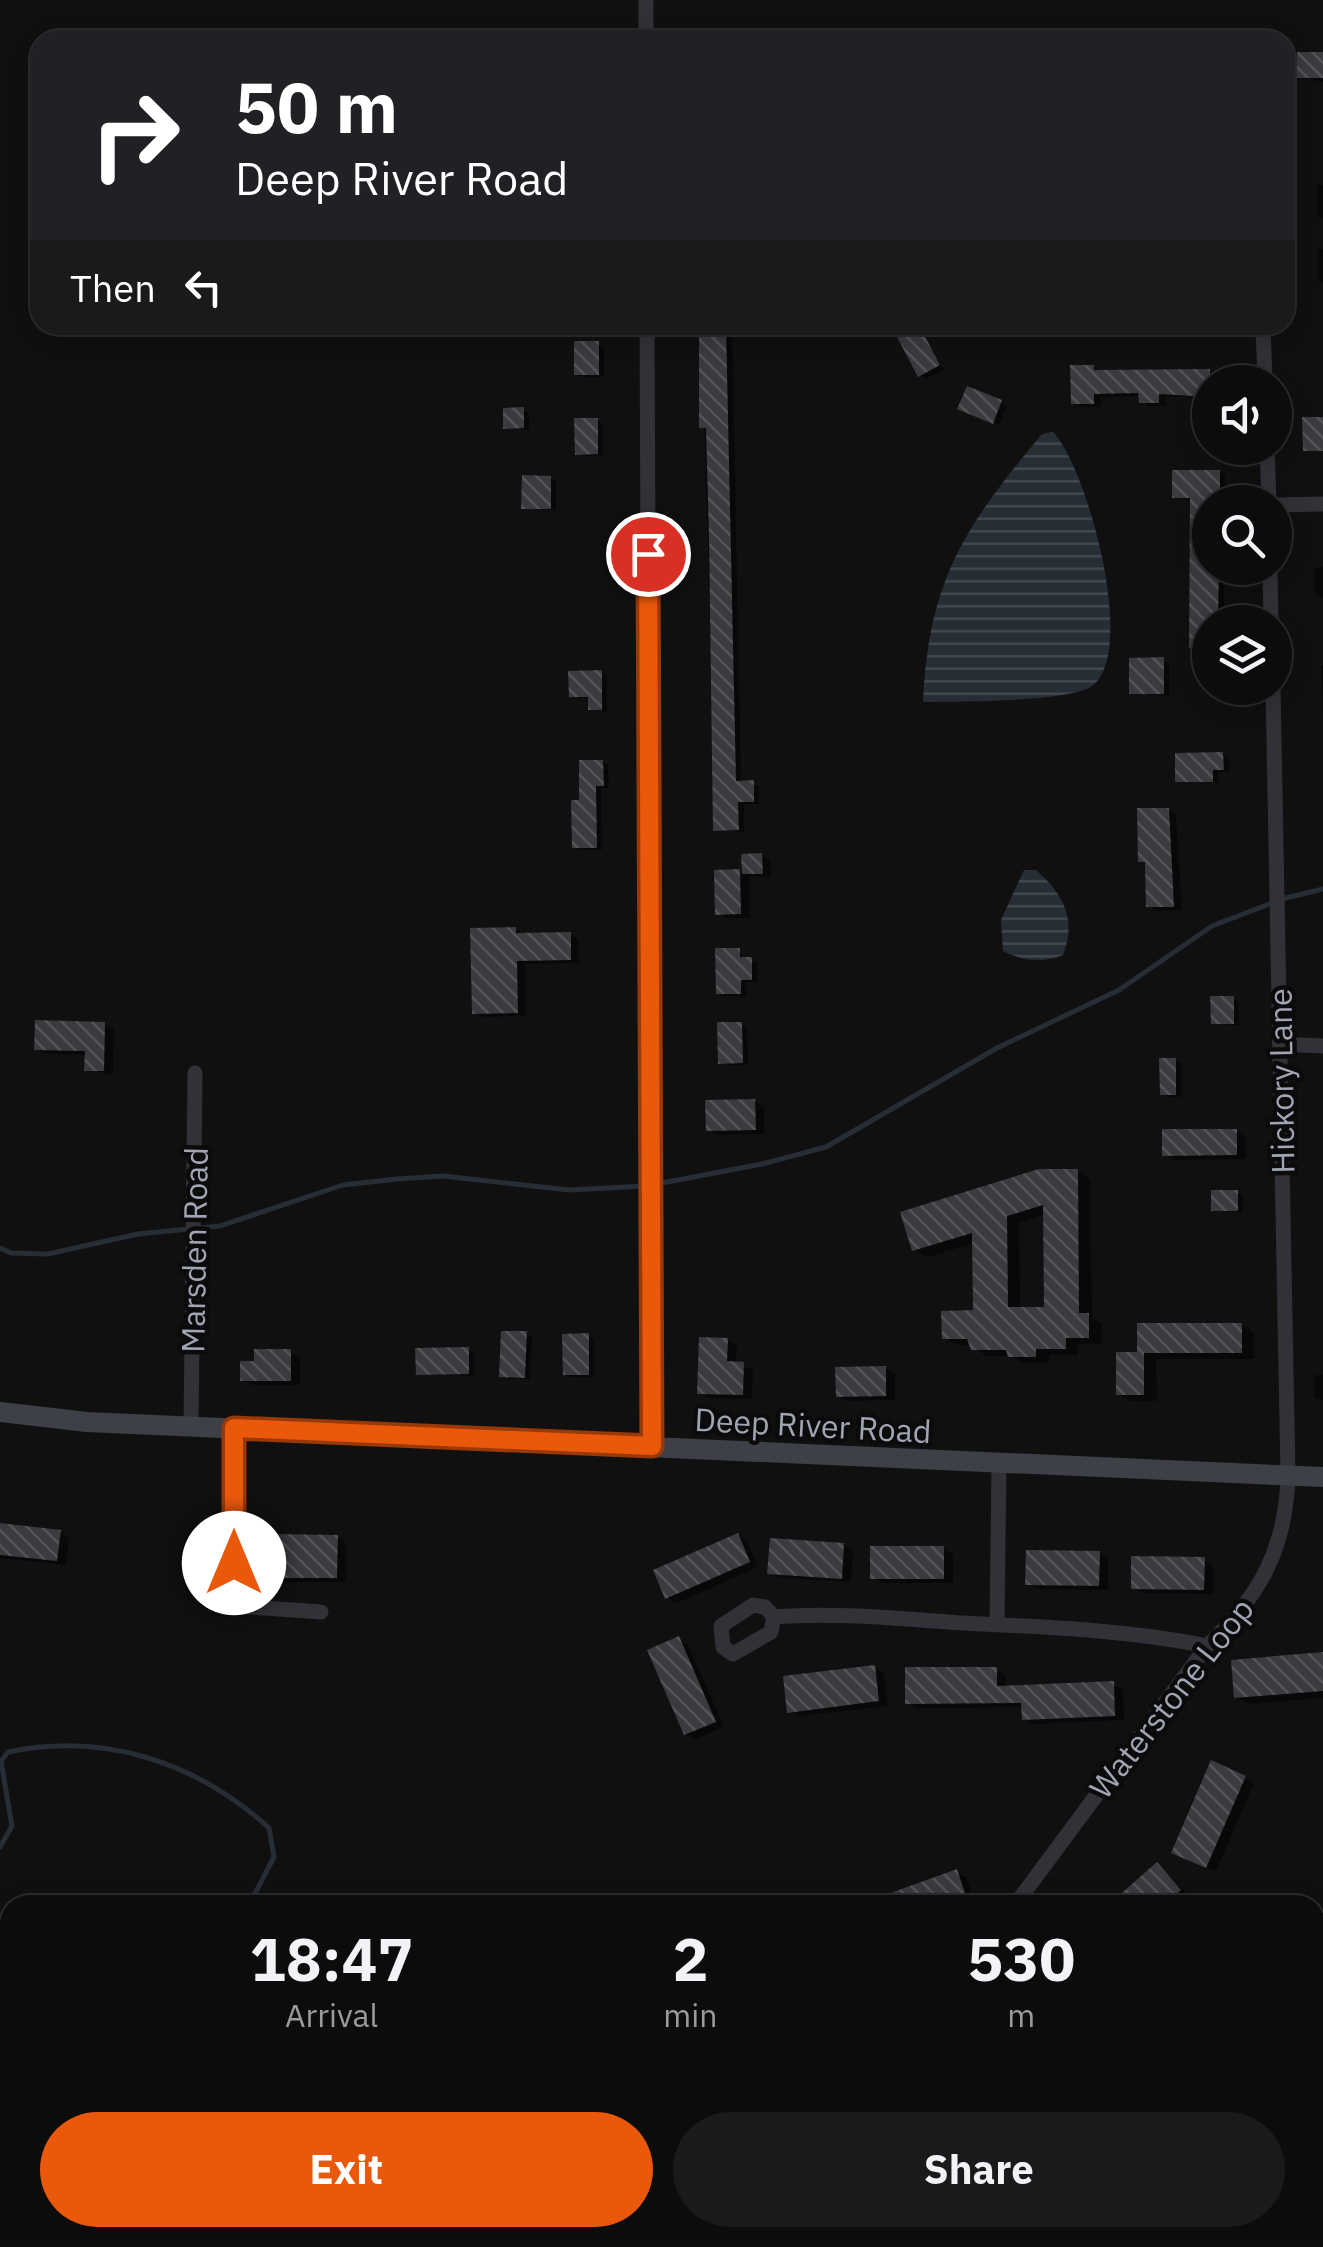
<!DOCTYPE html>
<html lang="en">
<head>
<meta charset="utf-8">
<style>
  body { margin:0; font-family:"IBM Plex Sans",sans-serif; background:#1a1a1b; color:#f1f3f6; height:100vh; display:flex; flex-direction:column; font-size:38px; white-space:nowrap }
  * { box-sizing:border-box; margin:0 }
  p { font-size:32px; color:#9a9b9d }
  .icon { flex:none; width:55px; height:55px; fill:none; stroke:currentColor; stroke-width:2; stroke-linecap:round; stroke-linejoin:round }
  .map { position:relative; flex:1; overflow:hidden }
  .side { position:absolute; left:0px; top:1895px; width:1325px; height:352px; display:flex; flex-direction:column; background:#0c0c0d; border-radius:30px 30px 0 0; box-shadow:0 5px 25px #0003,0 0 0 2px #2c2c2e }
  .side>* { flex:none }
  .hud { position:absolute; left:30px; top:30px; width:1265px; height:305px; border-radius:30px; box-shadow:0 5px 25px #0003,0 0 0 2px #2c2c2e; background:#202124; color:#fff; overflow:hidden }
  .fabs { position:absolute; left:1192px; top:365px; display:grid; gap:20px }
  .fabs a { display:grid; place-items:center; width:100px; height:100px; border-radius:50%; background:#0c0c0d; box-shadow:0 5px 25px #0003,0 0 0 2px #2c2c2e; font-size:50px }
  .pin { position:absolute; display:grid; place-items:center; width:85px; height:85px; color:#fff; margin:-42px; border:5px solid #fff; border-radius:50%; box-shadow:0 2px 10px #0007 }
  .me { position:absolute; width:110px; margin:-55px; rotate:0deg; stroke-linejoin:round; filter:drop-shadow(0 0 8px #0008) }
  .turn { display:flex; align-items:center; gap:35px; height:210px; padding:0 40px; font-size:45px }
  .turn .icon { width:130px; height:130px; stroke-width:2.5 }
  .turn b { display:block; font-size:70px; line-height:85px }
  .then { display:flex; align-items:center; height:95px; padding:0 40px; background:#0003; gap:20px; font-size:38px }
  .eta { display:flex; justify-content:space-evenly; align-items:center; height:170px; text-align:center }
  .eta b { font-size:60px; font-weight:800; line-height:70px }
  .button { display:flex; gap:20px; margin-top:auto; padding:20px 40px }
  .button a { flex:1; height:115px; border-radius:60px; background:#ea580c; color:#fff; font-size:40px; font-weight:800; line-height:115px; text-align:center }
  .button a+a { background:#1a1a1b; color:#f1f3f6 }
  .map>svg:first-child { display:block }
</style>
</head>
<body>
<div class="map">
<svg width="1323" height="2247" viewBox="0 0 1323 2247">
  <defs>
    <pattern id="water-rules" width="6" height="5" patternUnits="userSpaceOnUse" patternTransform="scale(2.5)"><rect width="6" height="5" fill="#262d35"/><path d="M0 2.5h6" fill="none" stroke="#424850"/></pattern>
    <pattern id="building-back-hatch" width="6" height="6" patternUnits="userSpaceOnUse" patternTransform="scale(2.5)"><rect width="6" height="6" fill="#3a3a3f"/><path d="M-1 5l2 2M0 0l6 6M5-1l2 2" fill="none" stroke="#535458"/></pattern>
  </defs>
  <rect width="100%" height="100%" fill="#101011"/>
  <g fill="url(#water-rules)">
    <path d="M1053,432C1087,467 1138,653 1092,686C1069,702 956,702 923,702C928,580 966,525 1042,434Z"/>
    <path d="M1024,870H1036C1063,893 1077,920 1063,955C1042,963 1023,961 1003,951L1001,920Z"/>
  </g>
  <g fill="#0007" fill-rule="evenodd">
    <path d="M1323,55V82L1300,77Z"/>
    <path d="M1317,185H1323V219L1317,216Z"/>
    <path d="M1318,249H1323V283L1318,280Z"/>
    <path d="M702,325H732L741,783L759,786V804H744V832L715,829Z"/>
    <path d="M918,326L944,369L925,379L920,375Z"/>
    <path d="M598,343L604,347V377H582L577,374Z"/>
    <path d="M1093,367L1102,372H1224L1231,376V382H1210V398L1166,396V406H1148L1141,396L1101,397V407H1081L1074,403Z"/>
    <path d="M1001,402L1007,405L999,425L966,411Z"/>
    <path d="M523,410L529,413V430L506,427Z"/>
    <path d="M597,420L603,424V456H583L577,453Z"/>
    <path d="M1219,472L1225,475V502H1210V568H1224V622H1210V650H1197L1192,647L1193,500L1175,497Z"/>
    <path d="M550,478L556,481V511L524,507Z"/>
    <path d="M1323,567V598H1321L1315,595V568Z"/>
    <path d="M1163,660L1169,663V696L1132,693Z"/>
    <path d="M1321,665H1323V723Z"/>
    <path d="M601,673L607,676V712L590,709V699L571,696Z"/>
    <path d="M1223,754L1229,758V772H1218V783L1178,781Z"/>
    <path d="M603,762L608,765L609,788H601L602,850H580L574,847L582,802Z"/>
    <path d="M1168,810L1176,815L1182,910L1157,911L1149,906L1148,865L1140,860Z"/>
    <path d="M744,856H762L771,861V878L749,876L750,918H727L717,913L739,871L744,874Z"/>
    <path d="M516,930L525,935L570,934L578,939L579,963L525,964L526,1016L483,1017L475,1012Z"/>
    <path d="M739,950L745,960L757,963V982H746V996H724L718,993Z"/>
    <path d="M1233,998L1239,1002V1026L1213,1023Z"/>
    <path d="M104,1024L114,1030L113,1075L87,1069V1055L46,1054L37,1049Z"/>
    <path d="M742,1025L747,1028L748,1065H726L720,1062Z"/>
    <path d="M1175,1060L1181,1063V1097H1168L1162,1094Z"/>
    <path d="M755,1102L764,1107V1134L718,1135L708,1130Z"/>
    <path d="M1237,1131L1246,1137V1159L1174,1160L1165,1155Z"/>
    <path d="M1077,1171L1090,1179L1092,1318L1102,1323V1344H1078V1355H1049V1363H1024L1011,1356H986L972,1345H957L944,1338L975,1313V1243L927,1257L914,1249ZM1046,1214L1047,1309H1020L1019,1223Z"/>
    <path d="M1237,1192L1243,1195V1213L1214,1210Z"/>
    <path d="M1241,1325L1254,1333V1359H1156L1157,1401H1131L1118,1394L1140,1354Z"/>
    <path d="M526,1334L532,1337L530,1379H508L502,1375Z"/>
    <path d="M588,1336L594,1339V1377H571L565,1374Z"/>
    <path d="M727,1340L737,1346L736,1364L753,1370L752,1399L709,1398L700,1392Z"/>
    <path d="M468,1350L474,1353V1376L418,1373Z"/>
    <path d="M290,1352L300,1357V1385H252L242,1380L256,1364Z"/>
    <path d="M885,1368L895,1374V1400L848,1401L838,1395Z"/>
    <path d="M1315,1375H1323V1400L1314,1397Z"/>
    <path d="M0,1526L60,1532L69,1538L66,1565L0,1558Z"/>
    <path d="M738,1536L747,1542L758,1567L677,1603L667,1597Z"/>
    <path d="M337,1537L346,1543V1582H282L273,1576Z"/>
    <path d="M844,1546L853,1551L851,1582L779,1578L770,1572Z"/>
    <path d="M943,1549L953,1554V1583H882L873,1578Z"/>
    <path d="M1099,1553L1108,1559V1590L1037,1589L1027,1584Z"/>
    <path d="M1204,1560L1213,1565V1594L1143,1593L1133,1588Z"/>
    <path d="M679,1639L688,1645L724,1727L695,1739L686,1734Z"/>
    <path d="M1323,1655V1698L1249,1704L1236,1697Z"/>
    <path d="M874,1668L884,1673L888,1706L799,1716L790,1711Z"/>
    <path d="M996,1670L1005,1675L1006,1688L1113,1684L1123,1689L1124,1720L1033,1724L1024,1718V1707L916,1708L907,1702Z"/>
    <path d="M1245,1778L1254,1783L1216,1871L1183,1857Z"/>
    <path d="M1157,1865L1189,1896L1180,1905H1112Z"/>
    <path d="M956,1872L966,1877L976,1905H865Z"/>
    <path d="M507,2238H567L574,2242L570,2247H519Z"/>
    <path d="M704,2238H733L725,2247Z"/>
    <path d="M836,2238H844L857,2247H828Z"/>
    <path d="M891,2238H906L902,2244Z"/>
  </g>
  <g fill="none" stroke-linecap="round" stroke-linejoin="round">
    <g stroke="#262d35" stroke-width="5">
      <path d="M1282,899L1323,889"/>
      <path d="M0,1248L11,1253L48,1254L138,1234L220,1226L343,1185L397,1179L443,1176L569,1190L646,1186L762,1164L826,1147L997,1048L1119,990L1212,926L1272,903"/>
      <path d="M0,1847L12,1826L1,1761L8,1752C105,1732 196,1762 269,1828L274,1857L249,1905"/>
      <path d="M228,2238L230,2247"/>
      <path d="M303,2247L330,2241L350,2247"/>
    </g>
  </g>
  <g fill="url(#building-back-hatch)" fill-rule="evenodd">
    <rect x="1297" y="52" width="26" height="26"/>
    <path d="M699,325H726L736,781L754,780V802H738L739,830L713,831L709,539L706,428H699Z"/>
    <path d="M915,325H919L940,365L918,377L896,335Z"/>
    <rect x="574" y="341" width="25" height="34"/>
    <path d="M1070,365H1094V370L1210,369V397L1159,394V403H1139L1138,393L1094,394V404H1071Z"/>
    <path d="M967,386L1002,400L993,424L957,409Z"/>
    <path d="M524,407V428L503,429V408Z"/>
    <path d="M1302,417H1323V451H1303Z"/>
    <path d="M574,418H598V454L575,455Z"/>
    <path d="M1172,470H1220V498H1210V568H1219L1218,622H1210V648H1189L1190,498H1172Z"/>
    <path d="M522,475L551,476V509H521Z"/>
    <path d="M1164,657V694H1129V658Z"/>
    <path d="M602,670V710H588V697H569L568,671Z"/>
    <path d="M1223,752L1224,770H1213V782H1175V753Z"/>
    <path d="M579,760H603L604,786H596L597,848H572L571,800H579Z"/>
    <path d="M1137,808H1169L1174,907H1146L1145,862H1138Z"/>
    <path d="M762,853L763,874H742L741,854Z"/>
    <path d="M740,869L741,914L715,915L714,870Z"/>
    <path d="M516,927V933L571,932V960L517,961L518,1013L472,1014L470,928Z"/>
    <path d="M715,948H740V957H752V980H741V994H716Z"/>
    <path d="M1210,996H1234V1024H1211Z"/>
    <path d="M35,1020L105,1022L104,1071H84L85,1051L34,1050Z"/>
    <path d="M717,1022H742L743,1063L718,1064Z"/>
    <path d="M1159,1058H1176V1095H1160Z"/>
    <path d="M755,1099L756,1130L706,1131L705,1100Z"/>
    <path d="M1162,1129H1237V1155L1162,1156Z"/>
    <path d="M1039,1169H1078L1079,1313H1089V1338H1066V1349H1036V1357H1008L1006,1350H971L967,1339H942L941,1311L973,1310L972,1233L912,1251L900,1212ZM1043,1205L1044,1307H1008L1007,1216Z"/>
    <rect x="1211" y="1190" width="27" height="21"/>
    <path d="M1137,1323H1242V1353H1144V1395H1116V1352H1137Z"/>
    <path d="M501,1331H527L525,1378L499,1377Z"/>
    <path d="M589,1333V1375H563L562,1334Z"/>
    <path d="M699,1337L728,1338L727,1361L744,1362L743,1395L697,1394Z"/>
    <path d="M469,1347V1374L416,1375L415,1348Z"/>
    <path d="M254,1349H291V1381H240V1361H254Z"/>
    <path d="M886,1366V1396L836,1397L835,1367Z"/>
    <path d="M0,1523L61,1530L57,1561L0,1555Z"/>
    <path d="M738,1533L750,1562L665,1599L653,1570Z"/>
    <path d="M271,1534L338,1535L337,1578H271Z"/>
    <path d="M770,1538L844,1543L842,1579L767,1574Z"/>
    <rect x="870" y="1546" width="74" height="33"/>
    <path d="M1026,1550L1100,1551L1099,1586L1025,1585Z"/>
    <path d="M1131,1556L1205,1557L1204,1590L1131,1589Z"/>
    <path d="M679,1636L716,1722L684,1735L647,1650Z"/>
    <path d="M1323,1652V1691L1234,1698L1231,1660Z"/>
    <path d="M875,1665L879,1701L787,1713L783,1676Z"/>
    <path d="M905,1667H997V1686L1114,1681L1115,1716L1022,1720L1021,1703L905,1704Z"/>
    <path d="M1211,1760L1246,1776L1206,1868L1171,1853Z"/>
    <path d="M1157,1862L1181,1890L1165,1905H1108Z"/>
    <path d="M957,1869L969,1905H863V1903Z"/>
  </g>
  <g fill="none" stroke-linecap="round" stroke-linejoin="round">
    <g stroke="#313137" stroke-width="15">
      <path d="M646,0V40"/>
      <path d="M647,325L652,1446"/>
      <path d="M1263,325L1265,382"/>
      <path d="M1267,448L1269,502"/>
      <path d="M1275,505L1323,504"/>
      <path d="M1270,568L1271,622"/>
      <path d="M1280,1044L1323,1046"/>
      <path d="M191,1427L195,1073"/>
      <path d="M234,1428L235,1587L249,1607L321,1612"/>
      <path d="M774,1617L771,1632L733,1654L723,1647L721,1626L753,1605L765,1607L774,1617C837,1612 901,1619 964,1623C1045,1627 1128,1630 1207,1646"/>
      <path d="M997,1624L999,1465"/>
      <path d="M1015,1905L1207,1646C1260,1595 1286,1550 1288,1475L1273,688"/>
      <path d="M648,2238L656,2247"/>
      <path d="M4,2247V2117"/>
      <path d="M766,2247L773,2238"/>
    </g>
    <path stroke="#3e4047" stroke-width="20" d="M0,1412L87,1422L1323,1477"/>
    <g stroke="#5c5e68" stroke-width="28">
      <path d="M1315,1956L1323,1947"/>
      <path d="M1315,2085L1323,2076"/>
      <path d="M1063,2247L1071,2238"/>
      <path d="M1175,2247L1183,2238"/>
    </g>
  </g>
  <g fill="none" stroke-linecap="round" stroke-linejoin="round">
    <g stroke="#983908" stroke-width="25">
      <path id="route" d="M234,1563V1428L652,1446L648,554"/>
    </g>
    <use href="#route" stroke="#ea580c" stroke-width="18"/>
  </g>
  <g text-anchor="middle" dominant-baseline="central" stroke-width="9" stroke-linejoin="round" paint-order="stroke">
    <g font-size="32" fill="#a0a4b3" stroke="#0b0b0c">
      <text transform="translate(1281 1081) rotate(-91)">Hickory Lane</text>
      <text transform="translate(194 1250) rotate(-89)">Marsden Road</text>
      <text transform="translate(813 1425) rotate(3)">Deep River Road</text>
      <text transform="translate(1171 1698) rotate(-52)">Waterstone Loop</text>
    </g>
  </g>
</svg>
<div class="fabs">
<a><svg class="icon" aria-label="sound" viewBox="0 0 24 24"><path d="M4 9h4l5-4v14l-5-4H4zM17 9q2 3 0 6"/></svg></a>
<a><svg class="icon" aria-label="search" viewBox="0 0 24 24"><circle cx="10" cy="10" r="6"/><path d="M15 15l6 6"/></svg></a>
<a><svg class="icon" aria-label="layers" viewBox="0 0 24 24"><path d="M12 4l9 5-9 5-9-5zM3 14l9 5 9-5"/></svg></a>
</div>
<div class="pin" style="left:648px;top:554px;background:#d93025"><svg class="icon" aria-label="arrive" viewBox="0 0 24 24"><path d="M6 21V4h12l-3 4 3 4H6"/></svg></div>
<svg class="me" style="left:234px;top:1563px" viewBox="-20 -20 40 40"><circle r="19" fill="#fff"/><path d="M0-13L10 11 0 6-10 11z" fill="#ea580c"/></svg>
<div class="hud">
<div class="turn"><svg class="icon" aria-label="right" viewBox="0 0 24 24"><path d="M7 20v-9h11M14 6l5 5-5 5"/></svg><div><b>50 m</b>Deep River Road</div></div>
<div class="then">Then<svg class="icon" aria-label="left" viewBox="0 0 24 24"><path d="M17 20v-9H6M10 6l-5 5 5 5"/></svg></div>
</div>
<section class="side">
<div class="eta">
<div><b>18:47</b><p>Arrival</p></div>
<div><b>2</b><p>min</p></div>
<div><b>530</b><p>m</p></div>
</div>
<div class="button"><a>Exit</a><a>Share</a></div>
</section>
</div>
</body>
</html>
